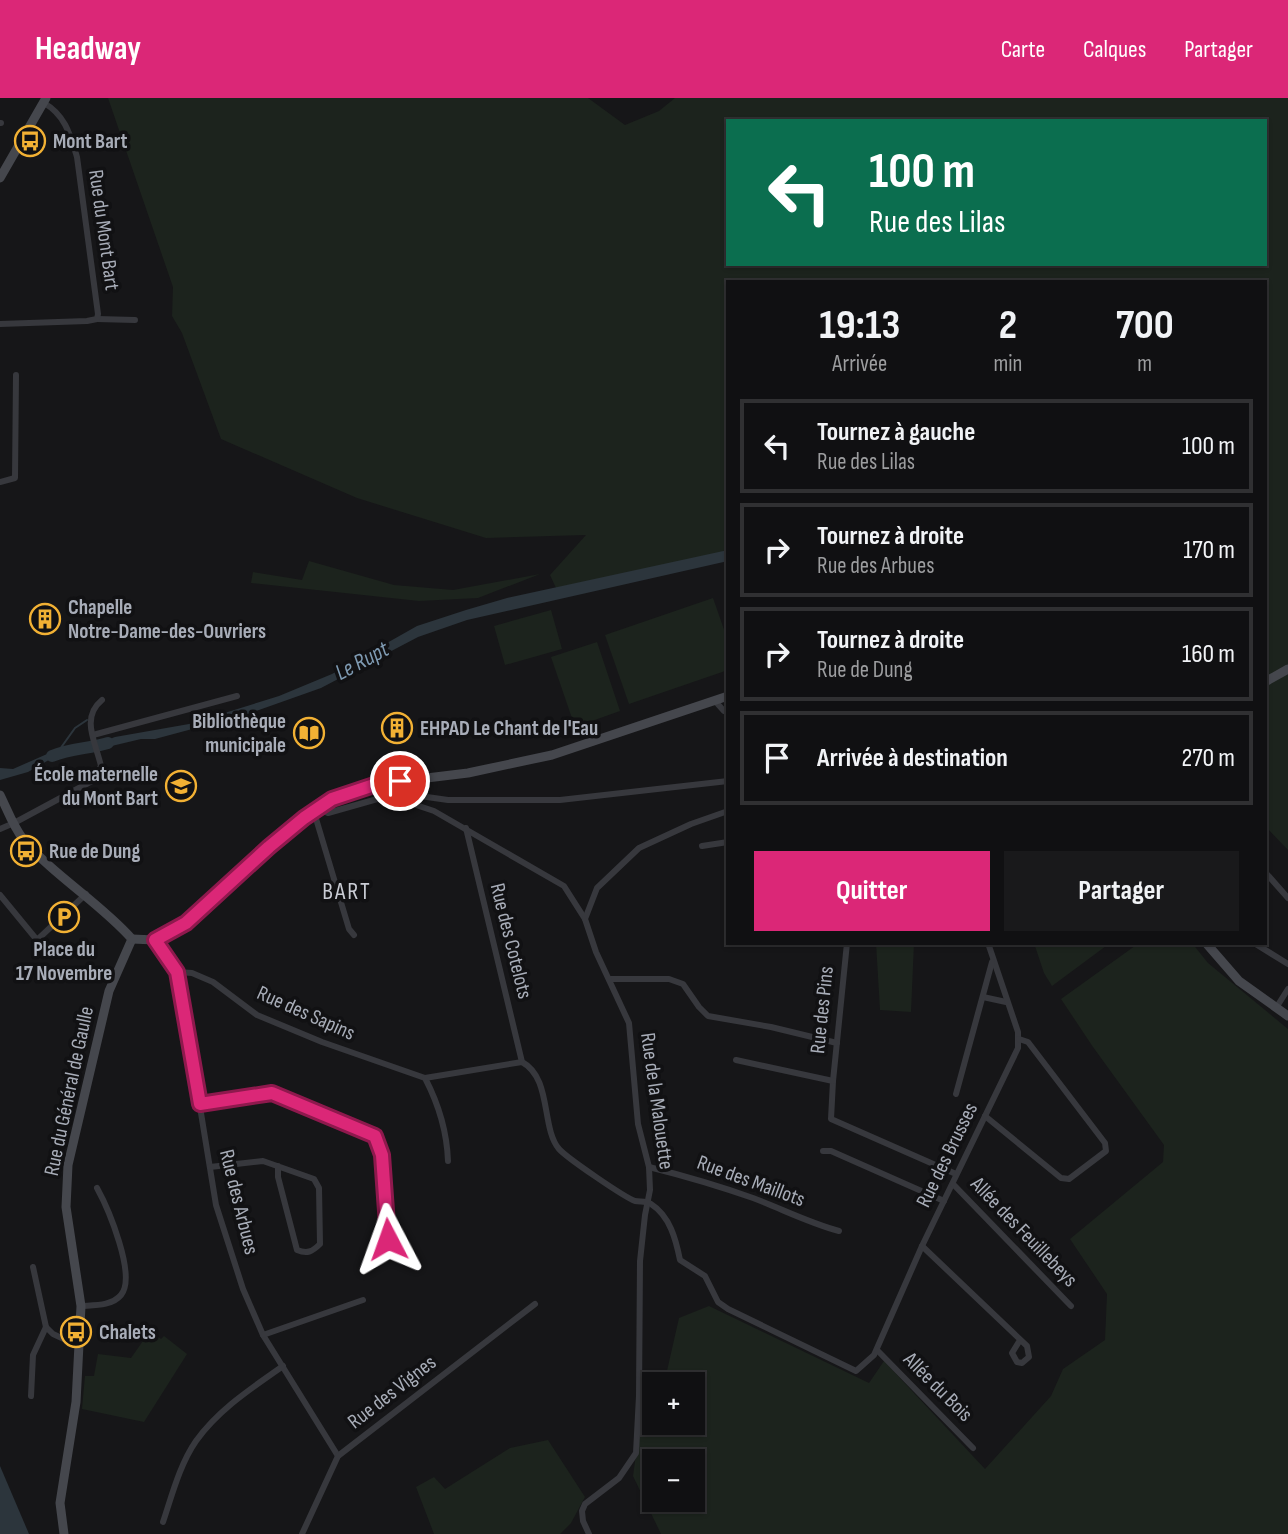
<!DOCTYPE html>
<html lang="fr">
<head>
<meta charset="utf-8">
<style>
  body { margin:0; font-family:"Sofia Sans Condensed",sans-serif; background:#19191b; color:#f1f3f6; height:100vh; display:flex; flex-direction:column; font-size:26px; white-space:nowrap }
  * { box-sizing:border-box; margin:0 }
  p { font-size:23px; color:#9c9d9f }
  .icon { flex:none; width:38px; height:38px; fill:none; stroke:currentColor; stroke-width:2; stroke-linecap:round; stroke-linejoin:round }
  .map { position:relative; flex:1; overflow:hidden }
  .sheet { position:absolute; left:726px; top:182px; width:541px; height:665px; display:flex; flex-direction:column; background:#101012; border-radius:0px; box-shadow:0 2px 5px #0004,0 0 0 2px #303032 }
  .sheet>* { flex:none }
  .top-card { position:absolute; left:726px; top:21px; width:541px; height:147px; border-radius:0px; box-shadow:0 2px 5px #0004,0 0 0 2px #303032; background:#0b6e4f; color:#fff; overflow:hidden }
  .tools { position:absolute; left:642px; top:1274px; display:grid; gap:14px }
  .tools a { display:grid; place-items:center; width:63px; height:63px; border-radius:0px; background:#101012; box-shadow:0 2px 5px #0004,0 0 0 2px #303032; font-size:35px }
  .pin { position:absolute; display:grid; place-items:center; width:60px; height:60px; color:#fff; margin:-30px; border:4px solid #fff; border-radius:50%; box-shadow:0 2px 7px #0007 }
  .me { position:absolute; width:77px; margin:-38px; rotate:356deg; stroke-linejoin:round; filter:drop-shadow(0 0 5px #0008) }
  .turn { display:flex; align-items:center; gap:24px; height:147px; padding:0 28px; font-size:32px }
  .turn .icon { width:91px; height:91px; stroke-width:2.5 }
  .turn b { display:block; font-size:49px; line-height:60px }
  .eta { display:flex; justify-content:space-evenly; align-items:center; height:119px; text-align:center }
  .eta b { font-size:42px; font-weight:700; line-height:49px }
  .primary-button { display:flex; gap:14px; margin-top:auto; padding:14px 28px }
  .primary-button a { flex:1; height:80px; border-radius:0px; background:#db2777; color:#fff; font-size:28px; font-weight:700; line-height:80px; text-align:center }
  .primary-button a+a { background:#19191b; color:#f1f3f6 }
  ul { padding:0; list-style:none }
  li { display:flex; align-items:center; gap:21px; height:94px; margin:0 14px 10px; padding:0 14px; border:4px solid #303032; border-radius:0px }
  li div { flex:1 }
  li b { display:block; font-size:26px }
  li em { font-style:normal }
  header { display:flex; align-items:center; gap:42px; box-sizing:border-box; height:98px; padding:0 35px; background:#db2777; color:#fff }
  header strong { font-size:33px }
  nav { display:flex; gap:38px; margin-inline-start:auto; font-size:24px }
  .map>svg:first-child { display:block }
</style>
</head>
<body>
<header>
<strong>Headway</strong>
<nav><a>Carte</a><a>Calques</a><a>Partager</a></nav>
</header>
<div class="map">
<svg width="1288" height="1436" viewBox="0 0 1288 1436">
  <rect width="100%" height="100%" fill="#161618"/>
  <g fill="#1c231d" fill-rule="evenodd">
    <path d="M108,0H588L625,27L659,13L675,0H1288V752L1265,728V184H728V453L556,490L550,477L586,437L486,440L357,400L221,341L182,235L172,218L173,189ZM728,23H1265V166H728Z"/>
    <path d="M309,463L394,487L453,492L540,476L478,500L419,503L251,485L253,474L302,482Z"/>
    <path d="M713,500L728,543V572L629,606L605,537Z"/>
    <path d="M551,512L562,551L505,567L494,528Z"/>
    <path d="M597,544L620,613L575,629L551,559Z"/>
    <path d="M876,845H914L911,914L880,912Z"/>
    <path d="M1034,845H1110L1052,888L1044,875Z"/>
    <path d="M1139,845H1192L1208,865L1288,931V1436H661L633,1378L645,1293L654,1292V1325H693V1286H664L679,1220L709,1208L869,1285L884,1263L985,1371L1051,1298L1063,1271L1105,1242L1107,1196L1070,1141L1163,1064L1164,1047L1093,949L1061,901ZM654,1363H693V1402H654Z"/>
    <path d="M150,1233L161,1241L164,1238L187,1256L144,1324L82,1311L85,1278H94L98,1256L131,1260Z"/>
    <path d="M548,1342L585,1399L571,1425L560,1436H434L416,1389L434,1379L445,1391L510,1350Z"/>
  </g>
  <g fill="#2c353c">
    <path d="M728,452V463L467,522L418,539L321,590L248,616L155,641H141L99,651V645L115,639L189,626L279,598L332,576L417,528L466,512L507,500Z"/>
    <path d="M63,649L66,656L54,659L28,674L0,682V670L13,671Z"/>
    <path d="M0,1368L29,1436H0Z"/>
  </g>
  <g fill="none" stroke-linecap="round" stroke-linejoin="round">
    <path stroke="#2c353c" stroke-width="2" d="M60,651L75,630L87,622"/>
    <path stroke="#2c353c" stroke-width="12" d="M52,658C71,650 88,651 108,645"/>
    <g stroke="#37383d" stroke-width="6">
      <path d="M0,25H1"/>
      <path d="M97,221L135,222"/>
      <path d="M0,226L87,223L97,221L98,216L77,59C70,36 65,17 44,5"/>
      <path d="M0,384L15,380L16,277"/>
      <path d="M715,603L724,613L728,614"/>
      <path d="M93,637L237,598"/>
      <path d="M395,696L398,701L434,713L564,788L585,821"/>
      <path d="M320,711L328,715L395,696L413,697L448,702H560L728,683"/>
      <path d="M314,714L349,831L354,837"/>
      <path d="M466,730L522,964"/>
      <path d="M0,731L14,725L92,683L101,668C96,645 80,620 102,602"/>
      <path d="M702,748L728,744"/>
      <path d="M1265,774L1288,800"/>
      <path d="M0,797L37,842L86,796"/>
      <path d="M155,842L178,874L216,1107L243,1191L263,1237L338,1358"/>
      <path d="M847,845L833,983L831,1021L956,1076"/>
      <path d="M1254,845L1288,866"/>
      <path d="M178,874L192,875L213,884L257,917L322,944L425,980C438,1005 447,1035 448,1063"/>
      <path d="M609,881H669L683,886L699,909L708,918L771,929L837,945"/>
      <path d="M983,899L1006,904"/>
      <path d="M1276,910L1288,891"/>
      <path d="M736,962L833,983"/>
      <path d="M522,964C552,980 541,1030 559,1051C567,1060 624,1099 635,1103C641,1104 646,1103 651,1106C670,1118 676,1142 680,1162L705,1178L718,1204L728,1211L856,1273L874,1257L922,1148L1018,950V934L988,845"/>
      <path d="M425,980L522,964"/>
      <path d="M956,996L992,864"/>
      <path d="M200,1006L272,995L375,1038L382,1057L388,1141"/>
      <path d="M985,1018L1061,1080L1069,1081L1106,1053L1105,1045L1028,944L1019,941"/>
      <path d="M823,1053H831L944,1103"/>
      <path d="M210,1069L263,1063L314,1081L319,1090L320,1146C312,1154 307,1156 297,1152L278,1079V1068"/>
      <path d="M649,1069C685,1078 719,1088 753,1100C782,1111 809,1125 839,1133"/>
      <path d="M953,1086L1071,1208"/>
      <path d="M922,1148L1027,1248L1029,1259L1022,1265L1017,1264L1012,1255L1020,1242"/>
      <path d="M33,1169L46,1229L53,1236L79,1248"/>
      <path d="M81,1208C94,1207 112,1208 121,1197C137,1178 108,1110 97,1090"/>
      <path d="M263,1237L363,1202"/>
      <path d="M877,1252L973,1350"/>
      <path d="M31,1298L33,1257L46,1229"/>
      <path d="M163,1424C172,1397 180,1366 196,1343C219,1311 252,1290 283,1268"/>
      <path d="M302,1436L338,1358L535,1206"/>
      <path d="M589,1436L583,1423L582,1413L585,1406L619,1380L636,1355L639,1298L640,1163L645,1117L650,1092L649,1069L638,1026L629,925L596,854L585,821L597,790L639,750L691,726L728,713"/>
    </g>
    <g stroke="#45474d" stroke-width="9">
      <path d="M0,80L46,0"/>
      <path d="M1265,584L1288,571"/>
      <path d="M0,697C7,711 13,728 23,741C54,778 99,804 132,841L109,893L68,1067L66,1109L81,1208L76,1304L60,1405L64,1436"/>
      <path d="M132,841L155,842L186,825L269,749L333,701L377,686L468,675L552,657L728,598"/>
      <path d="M1206,845L1239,883L1288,918"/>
    </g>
  </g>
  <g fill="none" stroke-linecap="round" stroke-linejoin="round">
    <g stroke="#8e194d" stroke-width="18">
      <path id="route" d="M388,1141L382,1057L375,1038L272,995L200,1006L177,874L155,842L186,825L269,749L304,720L332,701L377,686L400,683"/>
    </g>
    <use href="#route" stroke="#db2777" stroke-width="12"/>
  </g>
  <defs>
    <g id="bus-ring" transform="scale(1.575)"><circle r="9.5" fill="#111113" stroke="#f2b134" stroke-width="1.5"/><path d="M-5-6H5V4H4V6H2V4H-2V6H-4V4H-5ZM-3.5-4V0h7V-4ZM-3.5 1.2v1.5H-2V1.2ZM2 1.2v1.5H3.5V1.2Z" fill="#f2b134"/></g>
    <g id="building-ring" transform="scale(1.575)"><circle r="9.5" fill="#111113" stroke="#f2b134" stroke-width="1.5"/><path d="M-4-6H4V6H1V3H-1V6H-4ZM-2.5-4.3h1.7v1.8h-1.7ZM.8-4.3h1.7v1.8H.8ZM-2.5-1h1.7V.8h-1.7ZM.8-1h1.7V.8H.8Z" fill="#f2b134"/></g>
    <g id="library-ring" transform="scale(1.575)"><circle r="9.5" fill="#111113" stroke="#f2b134" stroke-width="1.5"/><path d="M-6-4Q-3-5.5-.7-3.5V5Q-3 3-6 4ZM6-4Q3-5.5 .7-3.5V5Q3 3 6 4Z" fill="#f2b134"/></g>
    <g id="school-ring" transform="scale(1.575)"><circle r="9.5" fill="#111113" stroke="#f2b134" stroke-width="1.5"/><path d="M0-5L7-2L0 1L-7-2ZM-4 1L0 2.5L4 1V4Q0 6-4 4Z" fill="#f2b134"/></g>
    <g id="parking-ring" transform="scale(1.575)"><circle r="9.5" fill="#111113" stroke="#f2b134" stroke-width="1.5"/><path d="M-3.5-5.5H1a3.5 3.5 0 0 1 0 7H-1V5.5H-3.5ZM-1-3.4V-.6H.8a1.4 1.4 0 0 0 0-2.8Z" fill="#f2b134"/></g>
  </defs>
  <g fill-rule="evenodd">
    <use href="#bus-ring" x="30" y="43"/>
    <use href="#building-ring" x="45" y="521"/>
    <use href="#building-ring" x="397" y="630"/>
    <use href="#library-ring" x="309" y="635"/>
    <use href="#school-ring" x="181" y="688"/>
    <use href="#bus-ring" x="26" y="753"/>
    <use href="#parking-ring" x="64" y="819"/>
    <use href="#bus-ring" x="76" y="1234"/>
  </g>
  <g text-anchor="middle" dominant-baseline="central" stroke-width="7" stroke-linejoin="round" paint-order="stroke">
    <g font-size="21" font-weight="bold" fill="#a8adb8" stroke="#111113" text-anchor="start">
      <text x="53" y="43">Mont Bart</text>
      <text x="68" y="509">Chapelle<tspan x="68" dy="24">Notre-Dame-des-Ouvriers</tspan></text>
      <text x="286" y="623" text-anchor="end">Bibliothèque<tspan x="286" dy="24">municipale</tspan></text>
      <text x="420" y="630">EHPAD Le Chant de l'Eau</text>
      <text x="158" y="676" text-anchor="end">École maternelle<tspan x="158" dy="24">du Mont Bart</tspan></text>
      <text x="49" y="753">Rue de Dung</text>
      <text x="64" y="851" text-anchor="middle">Place du<tspan x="64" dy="24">17 Novembre</tspan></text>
      <text x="99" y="1234">Chalets</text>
    </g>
    <g font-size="21" fill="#a8adb8" stroke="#111113">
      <text transform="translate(104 132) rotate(82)">Rue du Mont Bart</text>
      <text transform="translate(511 843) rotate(76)">Rue des Cotelots</text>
      <text transform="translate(822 912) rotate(-84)">Rue des Pins</text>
      <text transform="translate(306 915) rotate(24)">Rue des Sapins</text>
      <text transform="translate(69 993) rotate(-78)">Rue du Général de Gaulle</text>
      <text transform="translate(657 1003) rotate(82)">Rue de la Malouette</text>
      <text transform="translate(947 1057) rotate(-64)">Rue des Brusses</text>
      <text transform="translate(751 1083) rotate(20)">Rue des Maillots</text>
      <text transform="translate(239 1104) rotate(76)">Rue des Arbues</text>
      <text transform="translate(1024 1134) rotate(46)">Allée des Feuillebeys</text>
      <text transform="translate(938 1289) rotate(45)">Allée du Bois</text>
      <text transform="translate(392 1294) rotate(-38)">Rue des Vignes</text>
    </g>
    <g font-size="23" font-style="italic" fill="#7f9bb3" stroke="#111113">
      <text transform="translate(362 563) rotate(-28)">Le Rupt</text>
    </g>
    <g font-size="24" letter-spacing="2" fill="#c9ccd4" stroke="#111113">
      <text x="347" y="793">BART</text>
    </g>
  </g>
</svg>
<div class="tools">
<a>+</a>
<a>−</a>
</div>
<div class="pin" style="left:400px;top:683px;background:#d93025"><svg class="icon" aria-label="arrive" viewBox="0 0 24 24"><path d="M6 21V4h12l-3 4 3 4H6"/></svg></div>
<svg class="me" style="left:388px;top:1141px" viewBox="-20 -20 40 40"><path d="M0-17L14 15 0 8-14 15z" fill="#db2777" stroke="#fff" stroke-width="4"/></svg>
<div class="top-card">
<div class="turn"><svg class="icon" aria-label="left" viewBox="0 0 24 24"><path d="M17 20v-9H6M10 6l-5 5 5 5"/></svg><div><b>100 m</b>Rue des Lilas</div></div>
</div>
<section class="sheet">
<div class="eta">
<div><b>19:13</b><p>Arrivée</p></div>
<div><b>2</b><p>min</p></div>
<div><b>700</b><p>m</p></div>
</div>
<ul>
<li><svg class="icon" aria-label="left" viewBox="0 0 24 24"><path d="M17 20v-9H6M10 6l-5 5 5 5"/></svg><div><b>Tournez à gauche</b><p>Rue des Lilas</p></div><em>100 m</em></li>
<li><svg class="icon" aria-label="right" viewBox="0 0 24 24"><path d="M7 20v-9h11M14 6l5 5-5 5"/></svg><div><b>Tournez à droite</b><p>Rue des Arbues</p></div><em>170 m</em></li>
<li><svg class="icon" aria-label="right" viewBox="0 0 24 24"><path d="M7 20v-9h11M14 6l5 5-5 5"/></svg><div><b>Tournez à droite</b><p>Rue de Dung</p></div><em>160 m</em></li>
<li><svg class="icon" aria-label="arrive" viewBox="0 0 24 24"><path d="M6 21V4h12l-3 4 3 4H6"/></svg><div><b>Arrivée à destination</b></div><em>270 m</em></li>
</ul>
<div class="primary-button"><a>Quitter</a><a>Partager</a></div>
</section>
</div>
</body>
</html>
